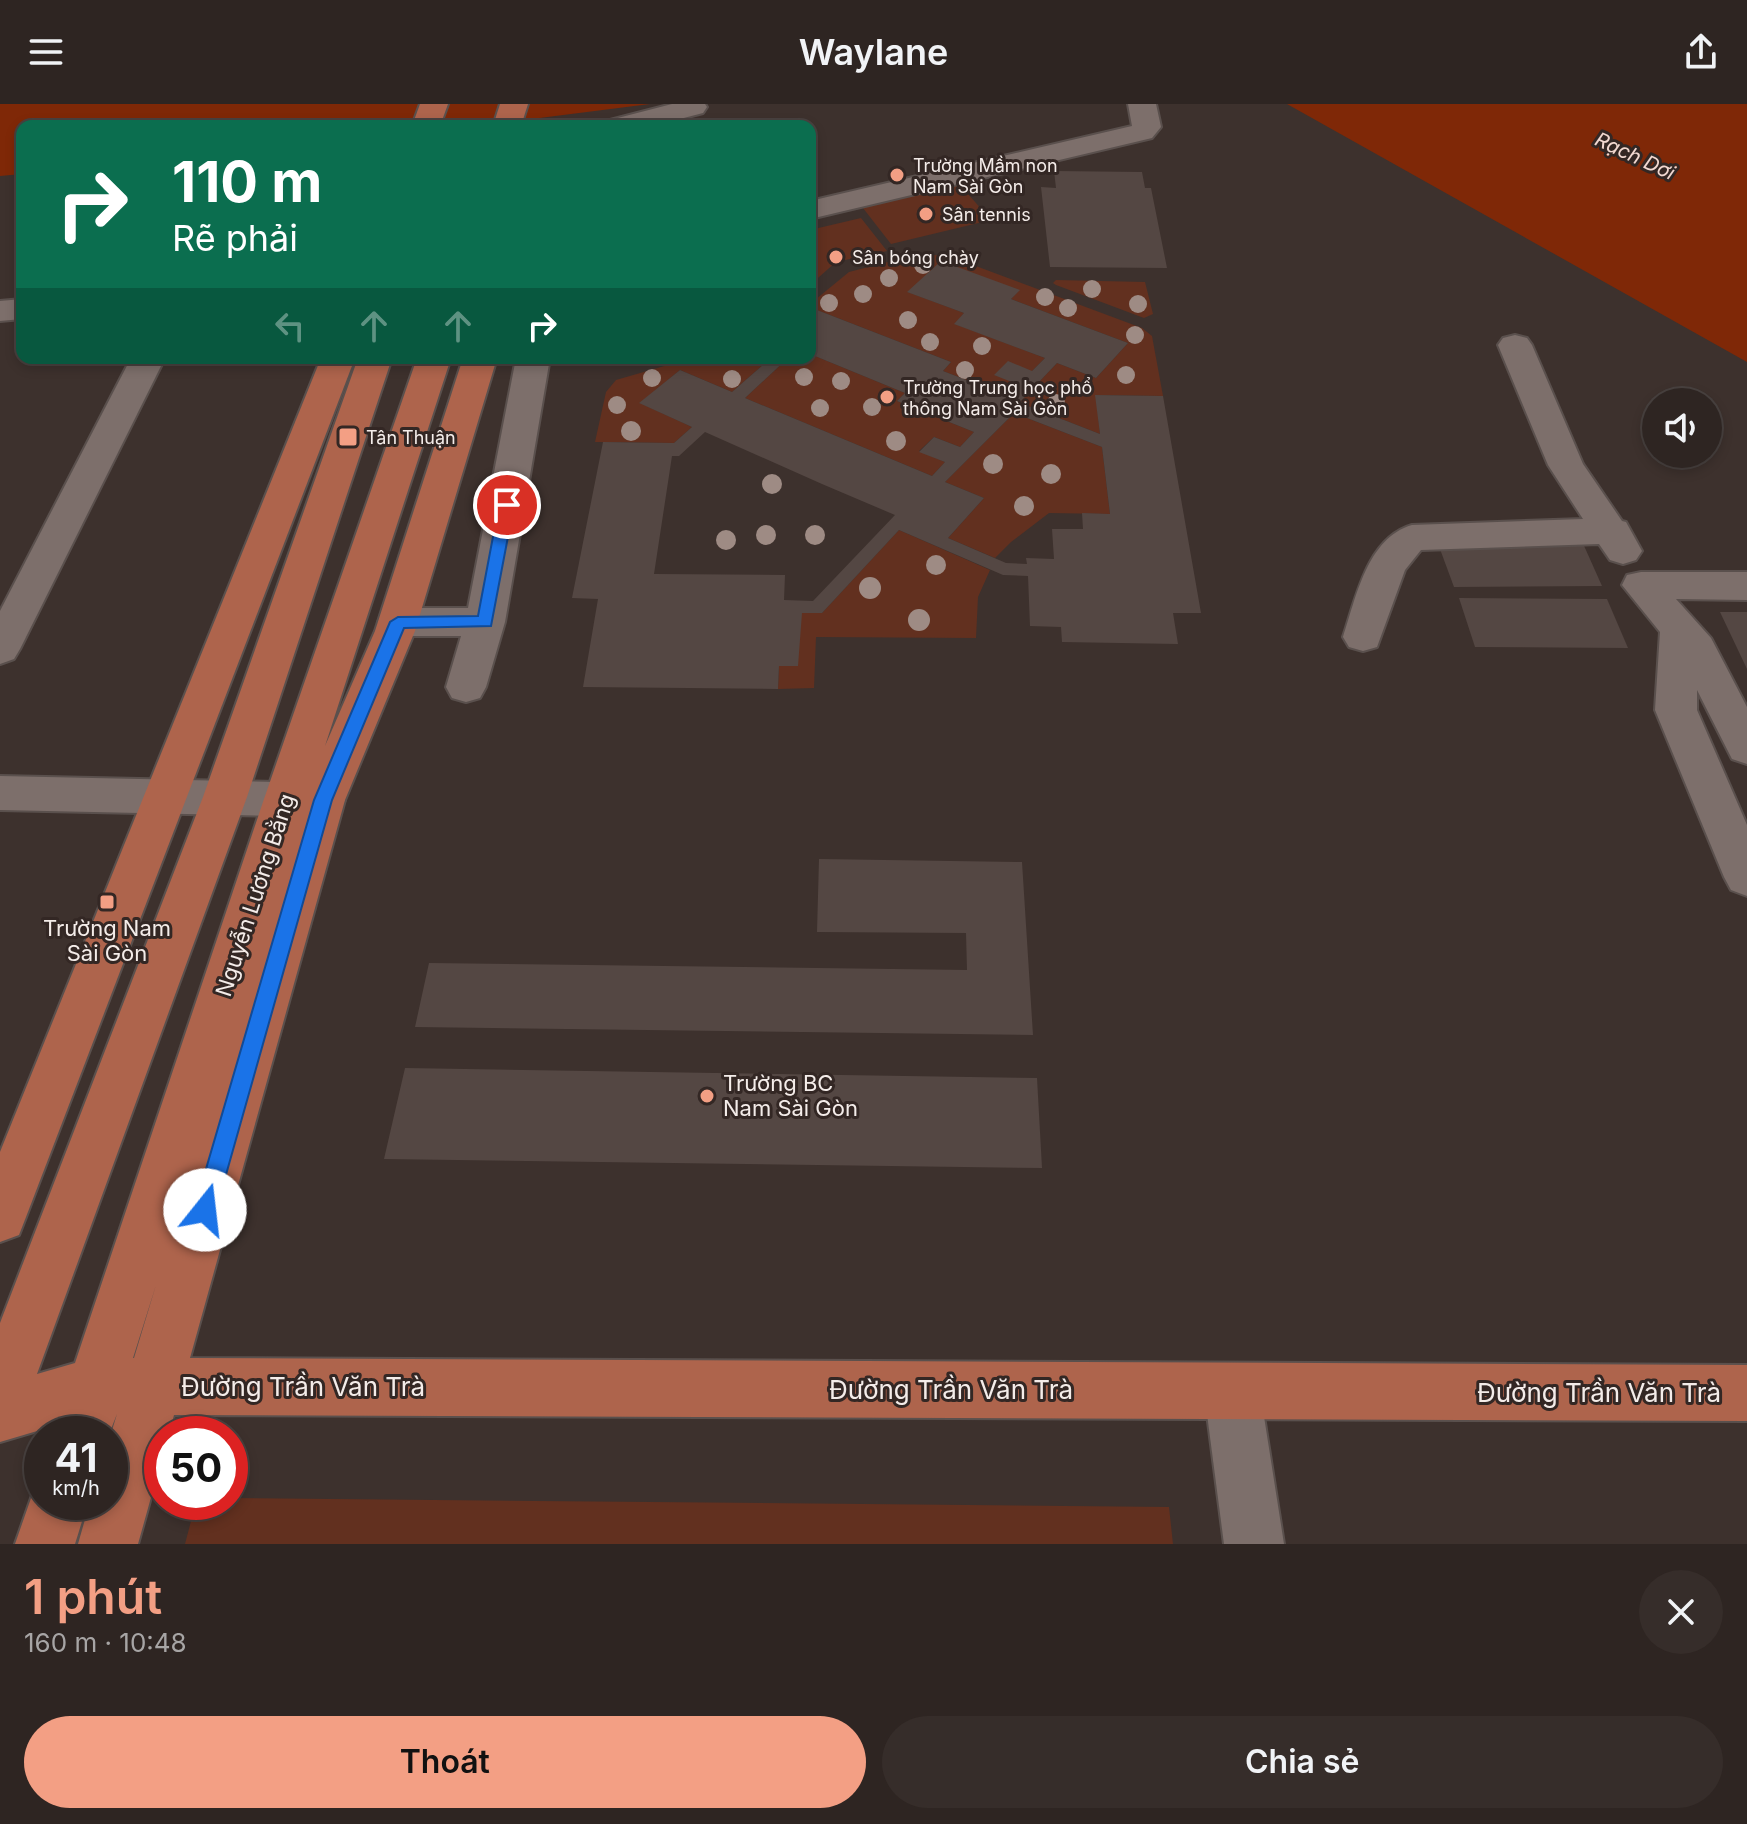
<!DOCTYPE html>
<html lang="vi">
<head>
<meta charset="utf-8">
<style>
  body { margin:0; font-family:Inter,sans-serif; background:#362d2a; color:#f1f3f6; height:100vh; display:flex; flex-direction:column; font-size:30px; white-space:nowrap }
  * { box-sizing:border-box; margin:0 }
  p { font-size:26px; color:#a7a5a5 }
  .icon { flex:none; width:44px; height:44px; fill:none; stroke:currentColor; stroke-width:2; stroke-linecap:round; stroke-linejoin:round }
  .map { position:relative; height:1440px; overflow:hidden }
  .sheet { display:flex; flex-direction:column; background:#2e2522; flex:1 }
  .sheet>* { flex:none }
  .hud { position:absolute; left:16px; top:16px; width:800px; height:244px; border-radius:16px; box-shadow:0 4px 12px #0003,0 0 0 2px #494240; background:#0b6e4f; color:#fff; overflow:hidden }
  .tools { position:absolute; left:1642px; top:284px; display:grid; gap:16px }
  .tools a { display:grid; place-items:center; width:80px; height:80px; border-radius:50%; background:#2e2522; box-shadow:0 4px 12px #0003,0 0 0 2px #494240; font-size:40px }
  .speed { position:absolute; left:24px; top:1312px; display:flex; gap:16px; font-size:40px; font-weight:700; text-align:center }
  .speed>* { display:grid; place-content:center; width:104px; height:104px; border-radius:50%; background:#2e2522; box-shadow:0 4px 12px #0003,0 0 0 2px #494240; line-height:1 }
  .speed small { font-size:20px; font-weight:400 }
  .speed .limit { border:12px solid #d22; background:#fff; color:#111 }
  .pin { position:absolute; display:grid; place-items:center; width:68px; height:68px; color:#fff; margin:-34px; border:4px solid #fff; border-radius:50%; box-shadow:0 2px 8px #0007 }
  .me { position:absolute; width:88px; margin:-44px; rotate:16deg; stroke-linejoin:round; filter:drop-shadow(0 0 6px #0008) }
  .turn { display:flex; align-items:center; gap:28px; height:168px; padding:0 24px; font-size:36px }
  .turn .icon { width:104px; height:104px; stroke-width:2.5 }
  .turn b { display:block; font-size:56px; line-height:68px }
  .lanes { display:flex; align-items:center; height:76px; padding:0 24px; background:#0003; justify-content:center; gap:40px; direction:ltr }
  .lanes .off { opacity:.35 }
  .round { display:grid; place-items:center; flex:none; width:84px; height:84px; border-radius:42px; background:#362d2a }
  .summary { display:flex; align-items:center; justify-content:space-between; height:136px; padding:0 24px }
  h1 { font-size:48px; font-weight:600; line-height:60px; color:#f39f84 }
  .cta { display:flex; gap:16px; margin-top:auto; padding:16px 24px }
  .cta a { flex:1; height:92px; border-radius:48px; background:#f39f84; color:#111; font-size:32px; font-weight:600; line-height:92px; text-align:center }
  .cta a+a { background:#362d2a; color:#f1f3f6 }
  header { display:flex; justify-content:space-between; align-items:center; height:104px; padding:0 24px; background:#2e2522; font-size:36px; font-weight:600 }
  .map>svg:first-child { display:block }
</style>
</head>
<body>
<header><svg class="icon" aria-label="menu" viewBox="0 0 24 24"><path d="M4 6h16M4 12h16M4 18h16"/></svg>Waylane<svg class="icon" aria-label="share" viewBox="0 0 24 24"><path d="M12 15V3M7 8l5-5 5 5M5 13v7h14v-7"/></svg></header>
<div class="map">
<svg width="1747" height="1440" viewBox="0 0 1747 1440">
  <rect width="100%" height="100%" fill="#3d312d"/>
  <g fill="#62301f">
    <path d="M960,81L991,116L891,140L863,104Z"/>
    <path d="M861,114L887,147L836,158L810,181V126Z"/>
    <path d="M919,150L949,152L1142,224L1152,232L1163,292L1096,291L1100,330L1023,300L1021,297L1057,259L1096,274L1128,239L1011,195L1019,186L908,188L964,209L955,220L1045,254L1032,267L995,270L1019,281L1008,292L943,267L951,258L817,206L810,211V200L849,168Z"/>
    <path d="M1056,176L1145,178L1153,210L1144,214L1056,181L1053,179Z"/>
    <path d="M810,250L905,289L897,297L974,328L960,343L934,333L919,347L945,358L932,372L745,294L788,254H810Z"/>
    <path d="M692,254H771L732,288L680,266L640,299L692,323L674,339L595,338L606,288L616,276Z"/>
    <path d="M1014,309L1102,343L1110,410L1049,409L1011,438L995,454L948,434L984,394L945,378Z"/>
    <path d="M899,426L990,466L978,493L976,534L816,533L814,584L778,585L779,562L802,509H822Z"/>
    <path d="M230,1394L1169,1403L1173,1440H185L196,1398H230Z"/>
  </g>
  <g fill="#7f2807">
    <path d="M0,0H650L477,22H22V70L0,72Z"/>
    <path d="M1287,0H1747V258Z"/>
  </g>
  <g fill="#544743" fill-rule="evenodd">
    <path d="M1054,67L1142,68L1145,84H1151L1167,164L1050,163L1041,83L1056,84Z"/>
    <path d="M941,157L1020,186L1011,195L1128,239L1096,274L1057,259L1021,297L1023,300L1100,330L1095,291L1163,292L1201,509H1173L1178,540L1062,538L1061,523L1030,522L1028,472L1003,471L899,426L822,509H802L798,562H779L778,585L583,583L598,495L572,494L603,338L674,339L692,323L639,299L680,266L732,288L771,254H788L745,294L932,372L945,358L919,348L934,333L960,343L974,328L897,297L905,289L810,250V211L817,206L951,258L943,267L1008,292L1019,281L994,271L1008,257L1032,267L1045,254L954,220L964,209L907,188ZM1014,309L1102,343L1110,410L1082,409L1083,425H1052L1054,455L1026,454L1027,460L1006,459L948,434L984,394L945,378ZM705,328L822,380L895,411L813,497L784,496L785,471L654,470L672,352H679Z"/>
    <path d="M1581,435L1602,482L1454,483L1437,437Z"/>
    <path d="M1459,494L1607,495L1628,544L1475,543Z"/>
    <path d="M1720,508H1747V565Z"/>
    <path d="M819,755L1022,758L1033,931L415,923L429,859L967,866L966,829L817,828Z"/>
    <path d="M405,964L1037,974L1042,1064L384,1055Z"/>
  </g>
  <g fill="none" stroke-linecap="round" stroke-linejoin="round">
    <g stroke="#5a504d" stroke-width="4">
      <g id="minor">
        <path d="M672,0H705L707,3L703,9L653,22H606L610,16Z"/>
        <path d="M1128,0H1156L1161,23L1152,34L810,115V97L1132,22Z"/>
        <path d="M22,195V215L0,217V197Z"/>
        <path d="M1515,231L1527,234L1532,241L1583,360L1622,417L1626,418L1642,447L1636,456L1623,460L1610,456L1599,440L1421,446L1405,466L1377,543L1363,547L1349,543L1343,533C1356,494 1367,434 1412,421L1583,415L1548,361L1498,241L1503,234Z"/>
        <path d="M131,254H165L20,545L14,555L0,560V507Z"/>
        <path d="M516,254H550L505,518L486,583L480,594L466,598L452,594L446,583L461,532H398L384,528L378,518L384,508L398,504H468Z"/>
        <path d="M1641,468H1747V496L1676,495L1711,534L1747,603V660L1732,655L1697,586V606L1747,721V792L1731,786L1724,773L1655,606L1660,528L1622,481L1627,471Z"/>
        <path d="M0,672L323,679L338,684L345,696L338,708L323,713L0,706Z"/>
        <path d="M1232,1259L1252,1267L1260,1287L1284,1440H1224L1204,1287L1212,1267Z"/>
      </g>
    </g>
    <g stroke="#5a504d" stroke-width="4">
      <g id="major">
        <path d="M420,0H448L440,22H412Z"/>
        <path d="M500,0H528L521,22H493Z"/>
        <path d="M321,254H355L26,1113L19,1131L0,1138V1048Z"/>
        <path d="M358,254H392L247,693L37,1270L75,1259L264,695L417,254H451L325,642L375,527L463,254H497L415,527L345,696L190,1254L1747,1261V1317L174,1311L169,1330H162V1354L138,1440H78L90,1398H110V1333L117,1310L109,1330H51L54,1322L0,1338V1219L203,693ZM156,1181L134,1254H133Z"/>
        <path d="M42,1375V1398H88L75,1440H15L37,1377Z"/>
      </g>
    </g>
    <use href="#minor" fill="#7d6f6b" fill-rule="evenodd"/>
    <use href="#major" fill="#ae644c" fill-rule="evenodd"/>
  </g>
  <g fill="#9e8b84">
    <circle cx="923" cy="161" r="9"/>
    <circle cx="889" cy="174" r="9"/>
    <circle cx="1092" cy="185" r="9"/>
    <circle cx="863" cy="190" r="9"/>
    <circle cx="1045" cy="193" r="9"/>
    <circle cx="829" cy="199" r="9"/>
    <circle cx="1138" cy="200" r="9"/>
    <circle cx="1068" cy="204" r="9"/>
    <circle cx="908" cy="216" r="9"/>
    <circle cx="1135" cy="231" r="9"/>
    <circle cx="930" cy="238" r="9"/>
    <circle cx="982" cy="242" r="9"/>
    <circle cx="965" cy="266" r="9"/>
    <circle cx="1126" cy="271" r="9"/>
    <circle cx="804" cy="273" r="9"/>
    <circle cx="652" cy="274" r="9"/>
    <circle cx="732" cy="275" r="9"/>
    <circle cx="841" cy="277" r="9"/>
    <circle cx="1056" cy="299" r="9"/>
    <circle cx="617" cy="301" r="9"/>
    <circle cx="872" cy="303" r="9"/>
    <circle cx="820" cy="304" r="9"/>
    <circle cx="631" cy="327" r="10"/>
    <circle cx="896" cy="337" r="10"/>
    <circle cx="993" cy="360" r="10"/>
    <circle cx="1051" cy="370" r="10"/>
    <circle cx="772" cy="380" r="10"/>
    <circle cx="1024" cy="402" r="10"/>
    <circle cx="766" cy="431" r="10"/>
    <circle cx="815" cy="431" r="10"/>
    <circle cx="726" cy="436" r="10"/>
    <circle cx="936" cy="461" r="10"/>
    <circle cx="870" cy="484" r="11"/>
    <circle cx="919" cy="516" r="11"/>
  </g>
  <path fill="#1a73e8" stroke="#114b97" stroke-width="2" d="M507,396L514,401L491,522L404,524L332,696L216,1106L213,1113L205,1116L197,1113L194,1106L314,696L390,518L398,513L478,512L499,401Z"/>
  <g fill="#f39f84" stroke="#332724" stroke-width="3">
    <circle cx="897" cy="71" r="8"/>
    <circle cx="926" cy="110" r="8"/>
    <circle cx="836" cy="153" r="8"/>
    <circle cx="887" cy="293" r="8"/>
    <rect x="338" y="323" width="20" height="20" rx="4"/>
    <rect x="99" y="790" width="16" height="16" rx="4"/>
    <circle cx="707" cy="992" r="8"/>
  </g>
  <g text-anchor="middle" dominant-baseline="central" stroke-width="6" stroke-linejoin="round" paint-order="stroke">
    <g font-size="18" fill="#f4ece9" stroke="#332724" text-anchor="start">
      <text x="913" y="61">Trường Mầm non<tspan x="913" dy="21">Nam Sài Gòn</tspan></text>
      <text x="942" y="110">Sân tennis</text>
      <text x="852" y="153">Sân bóng chày</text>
      <text x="903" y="283">Trường Trung học phổ<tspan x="903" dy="21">thông Nam Sài Gòn</tspan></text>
      <text x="366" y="333">Tân Thuận</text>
    </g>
    <g font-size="20" font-style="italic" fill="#f2d8d0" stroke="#332724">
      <text transform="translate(1635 52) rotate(25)">Rạch Dơi</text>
    </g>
    <g font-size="22" fill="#f4ece9" stroke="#332724">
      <text transform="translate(255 791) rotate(-72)">Nguyễn Lương Bằng</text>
    </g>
    <g font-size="22" fill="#f4ece9" stroke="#332724">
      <text x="107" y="824">Trường Nam<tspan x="107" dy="25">Sài Gòn</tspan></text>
      <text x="723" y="979" text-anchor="start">Trường BC<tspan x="723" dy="25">Nam Sài Gòn</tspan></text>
    </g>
    <g font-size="26" fill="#f4ece9" stroke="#332724">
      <text x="303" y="1282">Đường Trần Văn Trà</text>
      <text x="951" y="1285">Đường Trần Văn Trà</text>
      <text x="1599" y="1288">Đường Trần Văn Trà</text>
    </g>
  </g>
</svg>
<div class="tools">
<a><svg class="icon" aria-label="sound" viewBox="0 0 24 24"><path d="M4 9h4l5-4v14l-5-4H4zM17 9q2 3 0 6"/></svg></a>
</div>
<div class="speed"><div>41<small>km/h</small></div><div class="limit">50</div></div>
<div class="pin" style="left:507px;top:401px;background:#d93025"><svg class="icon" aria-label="arrive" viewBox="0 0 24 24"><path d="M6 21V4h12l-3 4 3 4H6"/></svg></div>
<svg class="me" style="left:205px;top:1106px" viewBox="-20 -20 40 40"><circle r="19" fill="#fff"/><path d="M0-13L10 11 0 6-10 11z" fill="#1a73e8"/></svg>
<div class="hud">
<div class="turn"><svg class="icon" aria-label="right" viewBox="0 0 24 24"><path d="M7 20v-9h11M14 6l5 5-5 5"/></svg><div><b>110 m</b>Rẽ phải</div></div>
<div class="lanes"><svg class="icon off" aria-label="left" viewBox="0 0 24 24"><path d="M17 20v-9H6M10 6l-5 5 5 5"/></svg><svg class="icon off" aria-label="ahead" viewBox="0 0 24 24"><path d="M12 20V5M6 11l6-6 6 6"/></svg><svg class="icon off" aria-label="ahead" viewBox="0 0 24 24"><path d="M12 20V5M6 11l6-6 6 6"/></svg><svg class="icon" aria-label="right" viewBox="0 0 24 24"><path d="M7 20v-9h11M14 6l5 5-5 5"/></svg></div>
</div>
</div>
<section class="sheet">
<div class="summary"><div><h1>1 phút</h1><p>160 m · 10:48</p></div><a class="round"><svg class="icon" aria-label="close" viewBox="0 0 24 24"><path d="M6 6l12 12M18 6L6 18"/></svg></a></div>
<div class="cta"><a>Thoát</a><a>Chia sẻ</a></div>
</section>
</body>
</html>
